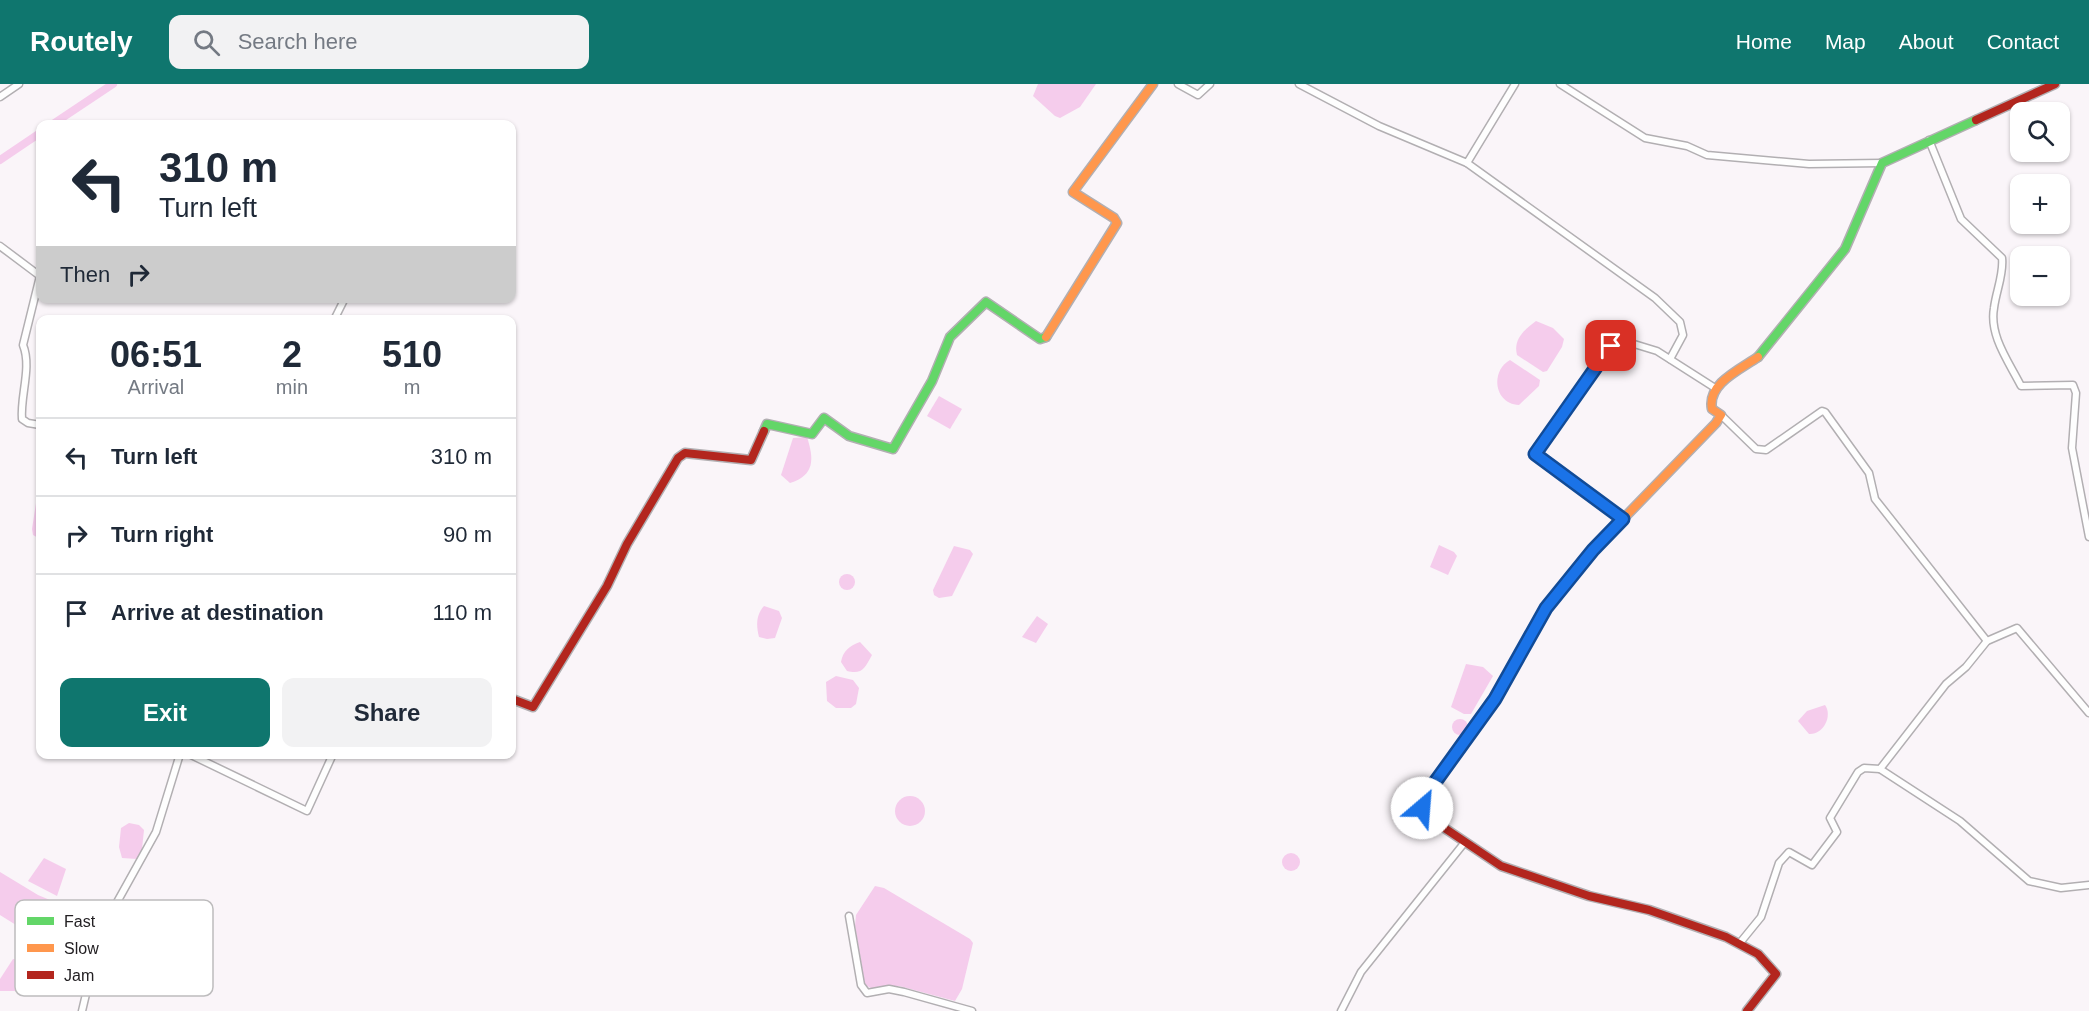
<!DOCTYPE html>
<html lang="en">
<head>
<meta charset="utf-8">
<style>
  body { margin:0; font-family:Helvetica,sans-serif; background:#f2f2f3; color:#1f2937; height:100vh; display:flex; flex-direction:column; font-size:22px; white-space:nowrap }
  * { box-sizing:border-box; margin:0 }
  p { font-size:20px; color:#747a83 }
  .icon { flex:none; width:33px; height:33px; fill:none; stroke:currentColor; stroke-width:2; stroke-linecap:round; stroke-linejoin:round }
  .map { position:relative; flex:1; overflow:hidden }
  .side { position:absolute; left:36px; top:231px; width:480px; height:444px; display:flex; flex-direction:column; background:#fff; border-radius:12px; box-shadow:0 2px 4px #0004 }
  .side>* { flex:none }
  .banner { position:absolute; left:36px; top:36px; width:480px; height:183px; border-radius:12px; box-shadow:0 2px 4px #0004; background:#fff; color:#1f2937; overflow:hidden }
  .tools { position:absolute; left:2010px; top:18px; display:grid; gap:12px }
  .tools a { display:grid; place-items:center; width:60px; height:60px; border-radius:12px; background:#fff; box-shadow:0 2px 4px #0004; font-size:30px }
  .pin { position:absolute; display:grid; place-items:center; width:51px; height:51px; color:#fff; margin:-26px; border-radius:12px; box-shadow:0 3px 9px #0006 }
  .me { position:absolute; width:66px; margin:-33px; rotate:27deg; stroke-linejoin:round; filter:drop-shadow(0 0 4px #0008) }
  .turn { display:flex; align-items:center; gap:21px; height:126px; padding:0 24px; font-size:27px }
  .turn .icon { width:78px; height:78px; stroke-width:2.5 }
  .turn b { display:block; font-size:42px; line-height:51px }
  .then { display:flex; align-items:center; height:57px; padding:0 24px; background:#0003; gap:12px; font-size:22px }
  .eta { display:flex; justify-content:space-evenly; align-items:center; height:102px; text-align:center }
  .eta b { font-size:36px; font-weight:700; line-height:42px }
  .action { display:flex; gap:12px; margin-top:auto; padding:12px 24px }
  .action a { flex:1; height:69px; border-radius:12px; background:#0f766e; color:#fff; font-size:24px; font-weight:700; line-height:69px; text-align:center }
  .action a+a { background:#f2f2f3; color:#1f2937 }
  ul { padding:0; list-style:none }
  li { display:flex; align-items:center; gap:18px; height:78px; padding:0 24px; border-top:2px solid #e0e1e3 }
  li div { flex:1 }
  li b { display:block; font-size:22px }
  li em { font-style:normal }
  header { display:flex; align-items:center; gap:36px; box-sizing:border-box; height:84px; padding:0 30px; background:#0f766e; color:#fff }
  header strong { font-size:28px }
  nav { display:flex; gap:33px; margin-inline-start:auto; font-size:21px }
  .search { width:420px; height:54px; background:#f2f2f3; display:flex; align-items:center; gap:15px; box-sizing:border-box; padding:0 21px; border-radius:12px; color:#747a83; font-size:22px }
  .map>svg:first-child { display:block }
</style>
</head>
<body>
<header>
<strong>Routely</strong>
<div class="search"><svg class="icon" aria-label="search" viewBox="0 0 24 24"><circle cx="10" cy="10" r="6"/><path d="M15 15l6 6"/></svg>Search here</div>
<nav><a>Home</a><a>Map</a><a>About</a><a>Contact</a></nav>
</header>
<div class="map">
<svg width="2089" height="927" viewBox="0 0 2089 927">
  <rect width="100%" height="100%" fill="#faf5f9"/>
  <g fill="#f5ccec">
    <path d="M1038,0H1096L1080,23L1060,34L1055,32L1033,12Z"/>
    <path d="M1536,237L1553,244L1564,255L1562,263L1547,287L1543,288L1517,271C1513,255 1524,246 1536,237Z"/>
    <path d="M1510,276L1540,296L1539,302L1519,321C1494,320 1490,287 1510,276Z"/>
    <path d="M939,312L962,325L950,345L927,332Z"/>
    <path d="M807,353C814,375 815,391 790,399L781,391L793,354Z"/>
    <path d="M40,393V455L33,451L32,445Z"/>
    <path d="M1439,461L1454,468L1457,472L1448,491L1430,483Z"/>
    <path d="M954,462L970,466L973,470L952,512L939,514L934,511L933,506Z"/>
    <circle cx="847" cy="498" r="8"/>
    <path d="M764,522L779,527L782,534L775,554L767,555L759,553C756,541 756,531 764,522Z"/>
    <path d="M1037,532L1048,540L1036,559L1022,553Z"/>
    <path d="M860,558L872,571C865,584 862,591 847,587L841,578C843,567 849,562 860,558Z"/>
    <path d="M1466,580L1483,583L1493,592L1471,630H1464L1451,623Z"/>
    <path d="M836,592L853,596L859,604L856,620L851,624H836L827,617L826,598Z"/>
    <path d="M1825,621C1833,632 1823,651 1809,650L1798,637L1807,627Z"/>
    <circle cx="1460" cy="643" r="8"/>
    <circle cx="910" cy="727" r="15"/>
    <path d="M129,739L139,741L144,746L142,765L137,775L122,774L119,763L121,744Z"/>
    <circle cx="1291" cy="778" r="9"/>
    <path d="M44,774L66,785L57,812L28,797Z"/>
    <path d="M0,788L38,811L69,824V843L56,866L0,831Z"/>
    <path d="M875,802L884,804L970,855L973,859L962,905L955,917L899,902L873,905L865,901L855,842L856,831Z"/>
    <path d="M13,875L27,877L31,885L21,907H0V895Z"/>
  </g>
  <g fill="none" stroke-linecap="round" stroke-linejoin="round">
    <g stroke="#f5ccec" stroke-width="8">
      <path d="M53,40L113,0"/>
      <path d="M0,76L40,49"/>
    </g>
    <g stroke="#b2afb2" stroke-width="9">
      <g id="street">
        <path d="M1178,0L1198,11L1210,0"/>
        <path d="M1299,0L1379,42L1467,79L1515,0"/>
        <path d="M1560,0L1645,54L1687,62L1707,71L1809,80L1882,79"/>
        <path d="M0,13L19,0"/>
        <path d="M1929,56L1961,135L2002,174C2004,190 1996,207 1994,224C1989,252 2009,278 2021,302L2073,301L2076,309L2072,364L2089,453"/>
        <path d="M1467,79L1655,214L1680,238L1683,251L1670,275"/>
        <path d="M0,162L40,192"/>
        <path d="M40,192L23,261C32,283 20,312 22,335L28,339L40,341"/>
        <path d="M334,236L345,214"/>
        <path d="M1721,331L1756,365L1766,366L1822,327L1825,328L1869,389L1875,415L1987,557L2017,544L2089,629"/>
        <path d="M1623,435L1535,370L1611,262L1621,256L1657,267L1715,304"/>
        <path d="M189,670L307,727L333,670"/>
        <path d="M1880,685L1960,737L2029,797L2061,804L2089,801"/>
        <path d="M849,832L861,901L867,909L889,905L904,908L972,927"/>
        <path d="M1739,860L1761,833L1779,779L1789,768L1812,781L1837,748L1830,734L1858,688L1864,684L1880,685L1946,600L1966,583L1987,557"/>
        <path d="M82,927L101,847L156,748L180,670"/>
        <path d="M1341,927L1361,888L1465,758"/>
      </g>
    </g>
    <g stroke="#b2afb2" stroke-width="11">
      <g id="fast">
        <path d="M1758,273L1845,165L1882,79L1976,36"/>
        <path d="M764,347L767,340L812,350L824,334L849,352L893,365L932,297L950,253L986,218L1040,255L1046,253"/>
        <path d="M1427,710L1495,615L1546,524L1558,509"/>
      </g>
    </g>
    <g stroke="#b2afb2" stroke-width="11">
      <g id="slow">
        <path d="M1046,253L1117,139L1114,134L1073,108L1153,0"/>
        <path d="M1558,509L1593,466L1716,339L1721,331L1712,325C1707,300 1739,286 1758,273"/>
      </g>
    </g>
    <g stroke="#b2afb2" stroke-width="11">
      <g id="jam">
        <path d="M1976,36L2055,0"/>
        <path d="M512,615L533,623L607,502L627,460L678,374L685,369L751,376L764,347"/>
        <path d="M1427,710L1420,719L1428,733L1501,782L1589,812L1649,826L1726,853L1758,870L1776,890L1747,927"/>
      </g>
    </g>
    <use href="#street" stroke="#fefefe" stroke-width="6"/>
    <use href="#fast" stroke="#63d668" stroke-width="8"/>
    <use href="#slow" stroke="#ff974d" stroke-width="8"/>
    <use href="#jam" stroke="#b3261e" stroke-width="8"/>
  </g>
  <g fill="none" stroke-linecap="round" stroke-linejoin="round">
    <g stroke="#114b97" stroke-width="15">
      <path id="route" d="M1422,724L1420,719L1495,615L1546,524L1593,466L1623,435L1535,370L1611,262"/>
    </g>
    <use href="#route" stroke="#1a73e8" stroke-width="10"/>
  </g>
  <rect x="15" y="816" width="198" height="96" rx="9" fill="#fff" stroke="#bdbcbd" stroke-width="1.5"/>
  <rect x="27" y="833" width="27" height="8" fill="#63d668"/>
  <rect x="27" y="860" width="27" height="8" fill="#ff974d"/>
  <rect x="27" y="887" width="27" height="8" fill="#b3261e"/>
  <g font-size="16" fill="#232023">
    <text x="64" y="843">Fast</text>
    <text x="64" y="870">Slow</text>
    <text x="64" y="897">Jam</text>
  </g>
</svg>
<div class="tools">
<a><svg class="icon" aria-label="search" viewBox="0 0 24 24"><circle cx="10" cy="10" r="6"/><path d="M15 15l6 6"/></svg></a>
<a>+</a>
<a>−</a>
</div>
<div class="pin" style="left:1611px;top:262px;background:#d93025"><svg class="icon" aria-label="arrive" viewBox="0 0 24 24"><path d="M6 21V4h12l-3 4 3 4H6"/></svg></div>
<svg class="me" style="left:1422px;top:724px" viewBox="-20 -20 40 40"><circle r="19" fill="#fff"/><path d="M0-13L10 11 0 6-10 11z" fill="#1a73e8"/></svg>
<div class="banner">
<div class="turn"><svg class="icon" aria-label="left" viewBox="0 0 24 24"><path d="M17 20v-9H6M10 6l-5 5 5 5"/></svg><div><b>310 m</b>Turn left</div></div>
<div class="then">Then<svg class="icon" aria-label="right" viewBox="0 0 24 24"><path d="M7 20v-9h11M14 6l5 5-5 5"/></svg></div>
</div>
<section class="side">
<div class="eta">
<div><b>06:51</b><p>Arrival</p></div>
<div><b>2</b><p>min</p></div>
<div><b>510</b><p>m</p></div>
</div>
<ul>
<li><svg class="icon" aria-label="left" viewBox="0 0 24 24"><path d="M17 20v-9H6M10 6l-5 5 5 5"/></svg><div><b>Turn left</b></div><em>310 m</em></li>
<li><svg class="icon" aria-label="right" viewBox="0 0 24 24"><path d="M7 20v-9h11M14 6l5 5-5 5"/></svg><div><b>Turn right</b></div><em>90 m</em></li>
<li><svg class="icon" aria-label="arrive" viewBox="0 0 24 24"><path d="M6 21V4h12l-3 4 3 4H6"/></svg><div><b>Arrive at destination</b></div><em>110 m</em></li>
</ul>
<div class="action"><a>Exit</a><a>Share</a></div>
</section>
</div>
</body>
</html>
